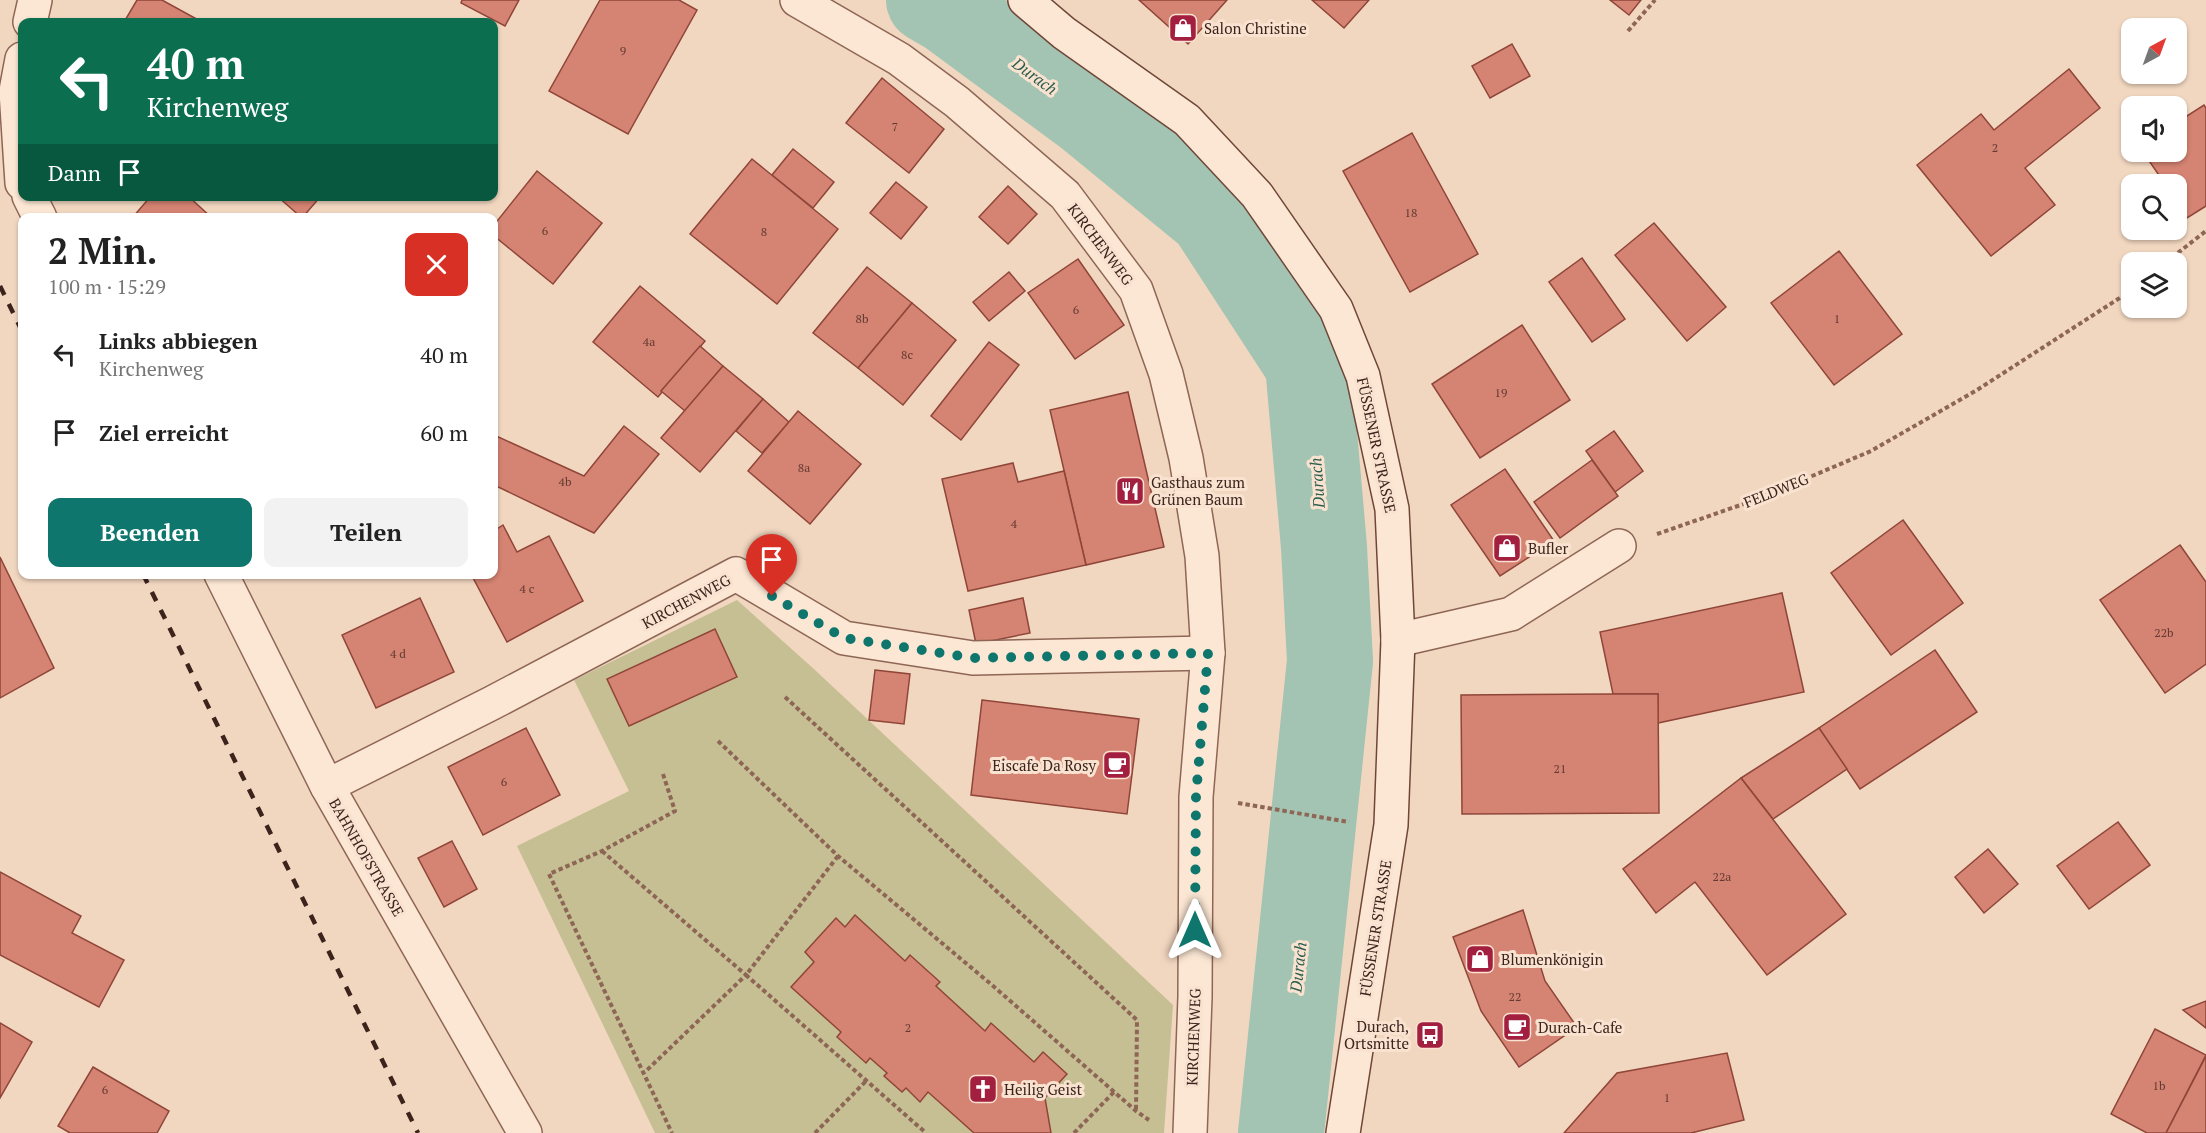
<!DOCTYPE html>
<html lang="de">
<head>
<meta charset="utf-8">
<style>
  body { margin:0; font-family:"PT Serif",serif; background:#f2f2f2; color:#222; height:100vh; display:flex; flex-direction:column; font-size:22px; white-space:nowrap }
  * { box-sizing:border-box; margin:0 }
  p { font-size:20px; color:#767676 }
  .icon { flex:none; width:33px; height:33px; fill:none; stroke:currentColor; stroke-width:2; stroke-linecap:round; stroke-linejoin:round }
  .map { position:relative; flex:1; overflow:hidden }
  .side { position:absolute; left:18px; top:213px; width:480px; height:366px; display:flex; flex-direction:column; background:#fff; border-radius:12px; box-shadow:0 2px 4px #0004 }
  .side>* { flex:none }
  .hud { position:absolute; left:18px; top:18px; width:480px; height:183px; border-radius:12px; box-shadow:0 2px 4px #0004; background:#0b6e4f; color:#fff; overflow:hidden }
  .needle { width:39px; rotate:41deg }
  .tools { position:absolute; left:2121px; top:18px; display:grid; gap:12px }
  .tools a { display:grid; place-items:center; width:66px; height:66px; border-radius:12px; background:#fff; box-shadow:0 2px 4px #0004; font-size:30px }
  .pin { position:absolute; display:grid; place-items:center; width:51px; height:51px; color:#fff; margin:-62px -26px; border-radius:50% 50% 50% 0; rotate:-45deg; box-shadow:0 0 6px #0007 }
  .pin .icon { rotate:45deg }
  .me { position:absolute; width:66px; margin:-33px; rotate:0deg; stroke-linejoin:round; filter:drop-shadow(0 0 4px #0008) }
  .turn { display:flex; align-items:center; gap:21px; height:126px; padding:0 30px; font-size:27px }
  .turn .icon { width:78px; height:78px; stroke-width:2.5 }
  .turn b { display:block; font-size:42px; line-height:51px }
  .then { display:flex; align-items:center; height:57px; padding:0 30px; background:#0003; gap:12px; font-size:22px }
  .round { display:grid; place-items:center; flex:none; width:63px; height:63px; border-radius:12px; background:#f2f2f2 }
  .summary { display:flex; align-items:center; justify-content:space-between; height:102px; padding:0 30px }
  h1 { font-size:36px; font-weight:600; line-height:45px }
  .cta { display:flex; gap:12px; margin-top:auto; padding:12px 30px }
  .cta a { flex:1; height:69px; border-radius:12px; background:#0f766e; color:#fff; font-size:24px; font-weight:600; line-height:69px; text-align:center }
  .cta a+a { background:#f2f2f2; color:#222 }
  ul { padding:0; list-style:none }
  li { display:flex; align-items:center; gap:18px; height:78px; padding:0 30px }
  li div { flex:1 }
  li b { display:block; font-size:22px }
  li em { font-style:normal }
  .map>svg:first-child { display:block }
</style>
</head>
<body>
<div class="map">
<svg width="2206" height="1133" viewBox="0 0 2206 1133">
  <rect width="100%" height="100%" fill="#f2d7c0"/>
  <path fill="#c6bf93" d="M737,600L815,670L1173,1005L1164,1133H1051L1045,1098L1034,1062L991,1024L985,1031L936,986L940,981L911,955L905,961L855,915L845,927L836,918L805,952L814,962L792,987L841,1032L838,1037L865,1063L870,1058L887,1073L884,1076L902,1092L906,1088L920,1102L928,1092L974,1133H655L517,846L629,791L574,680Z"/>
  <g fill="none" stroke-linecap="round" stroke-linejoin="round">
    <path stroke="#a3c4b2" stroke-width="86" d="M929,0L948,11L1089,115L1211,215L1308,364L1324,547L1330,661L1281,1133"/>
  </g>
  <g fill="#d58372" stroke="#8f4639" stroke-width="1.5">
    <path d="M137,0H162L202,22H124Z"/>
    <path d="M462,0H519L505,26L461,3Z"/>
    <path d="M600,0H679L697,10L628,134L549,91Z"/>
    <path d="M1139,0H1227L1188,44Z"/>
    <path d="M1312,0H1369L1344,28Z"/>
    <path d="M1610,0H1641L1629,15Z"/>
    <path d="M1512,44L1530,76L1490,98L1472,66Z"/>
    <path d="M2069,69L2100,108L2025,168L2055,205L1991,256L1917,165L1981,114L1994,130Z"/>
    <path d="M882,78L944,129L909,173L846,123Z"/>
    <path d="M2204,105L2206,108V206L2187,218L2176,201V184H2165L2143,152H2176V123Z"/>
    <path d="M1412,133L1478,254L1410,292L1343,171Z"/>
    <path d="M793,149L834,182L813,208L772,175Z"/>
    <path d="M752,159L838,229L777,304L690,234Z"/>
    <path d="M537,171L602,223L553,284L494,236V225Z"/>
    <path d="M896,182L927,207L901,239L870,213Z"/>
    <path d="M1008,186L1037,214L1008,244L979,217Z"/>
    <path d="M151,196H188L212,218H132Z"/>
    <path d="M277,196H321L302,218Z"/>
    <path d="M1654,223L1726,307L1687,341L1615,255Z"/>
    <path d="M1839,251L1902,334L1834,385L1771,303Z"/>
    <path d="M1582,258L1625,319L1592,342L1549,282Z"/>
    <path d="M1078,259L1124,325L1075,359L1028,293Z"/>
    <path d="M867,267L912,303L858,368L813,333Z"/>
    <path d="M1009,272L1025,291L989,321L973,302Z"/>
    <path d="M640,286L705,341L658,397L593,342Z"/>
    <path d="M912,303L956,340L903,405L858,368Z"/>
    <path d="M1522,325L1570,400L1480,458L1432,384Z"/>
    <path d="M989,342L1019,365L961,440L931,416Z"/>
    <path d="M700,346L723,366L685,411L661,391Z"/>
    <path d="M723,366L763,399L700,472L661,438Z"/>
    <path d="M1128,392L1164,547L1086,565L1050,410Z"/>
    <path d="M763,399L789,422L762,453L736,431Z"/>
    <path d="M798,411L861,464L810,524L748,471Z"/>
    <path d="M624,426L659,454L594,533L494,485V435L584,476Z"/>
    <path d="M1614,431L1643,471L1615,492L1586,451Z"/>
    <path d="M1592,460L1618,496L1560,538L1534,502Z"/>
    <path d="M1013,463L1018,482L1064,471L1086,565L968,591L942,479Z"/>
    <path d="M1505,469L1554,541L1500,576L1451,505Z"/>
    <path d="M1903,520L1963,603L1891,655L1831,573Z"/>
    <path d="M503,525L517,552L549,536L583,601L507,642L471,574H494V531Z"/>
    <path d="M2180,545L2206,582V664L2165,693L2100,600Z"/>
    <path d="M0,557L54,668L0,698Z"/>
    <path d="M1782,593L1804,692L1658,723V694H1613L1600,632Z"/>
    <path d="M420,598L454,672L376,708L342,635Z"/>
    <path d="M1023,598L1030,633L976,644L969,610Z"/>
    <path d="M715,629L737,677L629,726L607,679Z"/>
    <path d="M1935,650L1977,712L1860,789L1819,728Z"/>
    <path d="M875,670L910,674L904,724L869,720Z"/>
    <path d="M1613,694H1658L1659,813L1462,814L1461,695Z"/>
    <path d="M982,700L1139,719L1127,814L971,795Z"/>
    <path d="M526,728L560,795L483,835L448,767Z"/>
    <path d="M1819,728L1847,769L1773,819L1741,778Z"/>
    <path d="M1741,778L1846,914L1767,975L1695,882L1656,913L1623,869Z"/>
    <path d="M2118,822L2150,865L2089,909L2057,866Z"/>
    <path d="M452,841L477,889L444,907L418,858Z"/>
    <path d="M1988,849L2018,884L1984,913L1955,877Z"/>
    <path d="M0,872L81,916L72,933L124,960L99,1007L0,955Z"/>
    <path d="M1523,910L1545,981L1577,1027L1519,1067L1481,1011L1453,937Z"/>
    <path d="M855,915L905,961L910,955L940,982L936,986L985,1031L991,1023L1034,1062L1043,1052L1067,1074L1045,1098L1051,1133H974L928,1092L920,1102L906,1088L902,1092L884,1076L887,1073L870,1058L866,1063L837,1037L841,1032L791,987L814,962L805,952L836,918L845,927Z"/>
    <path d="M2206,1001V1028L2183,1010Z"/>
    <path d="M0,1023L32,1042L0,1098Z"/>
    <path d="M2155,1029L2206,1055L2166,1133H2147L2111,1114Z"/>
    <path d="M1727,1053L1744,1120L1691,1133H1564L1617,1073Z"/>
    <path d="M2206,1056V1133H2166Z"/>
    <path d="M93,1067L169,1111L157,1133H70L58,1126Z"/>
  </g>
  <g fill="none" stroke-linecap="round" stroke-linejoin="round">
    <g stroke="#8e6656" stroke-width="36">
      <g id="minor">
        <path d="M797,0L899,59L957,102L1065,195L1136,290L1166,374L1186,458L1202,556L1208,653L1196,797L1195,997L1190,1133"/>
        <path d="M30,22L35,0"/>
        <path d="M22,59L16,91L22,183"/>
        <path d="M29,196L40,218"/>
        <path d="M221,574L327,786L525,1133"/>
        <path d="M1398,640L1511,614L1619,546"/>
        <path d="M327,786L492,703L736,574L844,638L973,658L1208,653"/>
      </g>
    </g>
    <g stroke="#6f4739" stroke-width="36">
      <path id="secondary" d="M1025,0L1064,33L1187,120L1257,195L1336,309L1363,376L1392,509L1398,640L1391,825L1343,1133"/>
    </g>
    <g stroke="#8e6656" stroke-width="4" stroke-dasharray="4.5 3" stroke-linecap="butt">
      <path d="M1628,31L1655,0"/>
      <path d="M2166,262L2206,231"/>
      <path d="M1657,534L1758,499L1871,451L1977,390L2132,290"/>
      <path d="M785,697L1137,1020L1136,1111"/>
      <path d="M718,741L838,856L992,985L1136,1111L1149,1120"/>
      <path d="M663,774L675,811L602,851L549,874L672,1133"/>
      <path d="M1238,803L1349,822"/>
      <path d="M602,851L746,975L645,1072"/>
      <path d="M838,856L746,975L926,1133"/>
      <path d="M815,1133L867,1080"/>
      <path d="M1074,1133L1114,1092"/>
    </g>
    <use href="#minor" stroke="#fce7d4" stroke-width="33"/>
    <use href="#secondary" stroke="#fce7d4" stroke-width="33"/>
    <g stroke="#3c231c" stroke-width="4.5" stroke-dasharray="10 10" stroke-linecap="butt">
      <path d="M0,286L22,331"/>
      <path d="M143,574L418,1133"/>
    </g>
  </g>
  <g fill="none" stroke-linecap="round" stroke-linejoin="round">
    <path stroke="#0f766e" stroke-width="10" stroke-dasharray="0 18" d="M772,596L844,638L973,658L1208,653L1196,796L1195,930"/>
  </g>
  <defs>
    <g id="shop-square" transform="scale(1.5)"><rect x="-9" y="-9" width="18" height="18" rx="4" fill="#a31f40" stroke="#f9e3d0"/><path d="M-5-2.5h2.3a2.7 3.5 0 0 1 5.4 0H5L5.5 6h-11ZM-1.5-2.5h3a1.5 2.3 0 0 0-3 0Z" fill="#fff"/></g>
    <g id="restaurant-square" transform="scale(1.5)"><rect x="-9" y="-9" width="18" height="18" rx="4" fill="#a31f40" stroke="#f9e3d0"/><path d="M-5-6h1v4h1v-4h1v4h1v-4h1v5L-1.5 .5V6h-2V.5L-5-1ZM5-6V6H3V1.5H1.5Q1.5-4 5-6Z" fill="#fff"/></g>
    <g id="cafe-square" transform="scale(1.5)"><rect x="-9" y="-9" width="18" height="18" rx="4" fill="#a31f40" stroke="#f9e3d0"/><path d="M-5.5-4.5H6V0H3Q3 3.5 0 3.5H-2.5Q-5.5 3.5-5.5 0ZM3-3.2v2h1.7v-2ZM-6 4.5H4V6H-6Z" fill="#fff"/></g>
    <g id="bus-square" transform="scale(1.5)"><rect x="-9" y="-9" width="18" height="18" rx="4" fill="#a31f40" stroke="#f9e3d0"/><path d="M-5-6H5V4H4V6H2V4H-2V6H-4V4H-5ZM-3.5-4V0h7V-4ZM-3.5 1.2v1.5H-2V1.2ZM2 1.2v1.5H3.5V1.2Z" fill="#fff"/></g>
    <g id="church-square" transform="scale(1.5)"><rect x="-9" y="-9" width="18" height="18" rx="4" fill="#a31f40" stroke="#f9e3d0"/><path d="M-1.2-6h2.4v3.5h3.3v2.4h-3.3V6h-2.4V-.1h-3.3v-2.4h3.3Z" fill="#fff"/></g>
  </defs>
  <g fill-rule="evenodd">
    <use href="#shop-square" x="1183" y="28"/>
    <use href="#restaurant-square" x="1130" y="491"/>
    <use href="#shop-square" x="1507" y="548"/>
    <use href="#cafe-square" x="1117" y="765"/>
    <use href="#shop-square" x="1480" y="959"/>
    <use href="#cafe-square" x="1517" y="1027"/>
    <use href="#bus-square" x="1430" y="1035"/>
    <use href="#church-square" x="983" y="1089"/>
  </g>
  <g text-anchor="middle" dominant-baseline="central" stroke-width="6" stroke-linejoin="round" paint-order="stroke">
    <g font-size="12" fill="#623b32">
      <text x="623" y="50">9</text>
      <text x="895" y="126">7</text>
      <text x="1995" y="147">2</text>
      <text x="1411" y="212">18</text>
      <text x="545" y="230">6</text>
      <text x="764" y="231">8</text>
      <text x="1076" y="309">6</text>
      <text x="862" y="318">8b</text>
      <text x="1837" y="318">1</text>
      <text x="649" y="341">4a</text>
      <text x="907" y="354">8c</text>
      <text x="1501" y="392">19</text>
      <text x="804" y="467">8a</text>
      <text x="565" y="481">4b</text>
      <text x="1014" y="523">4</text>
      <text x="527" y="588">4 c</text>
      <text x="2164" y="632">22b</text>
      <text x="398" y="653">4 d</text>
      <text x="1560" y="768">21</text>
      <text x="504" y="781">6</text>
      <text x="1722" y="876">22a</text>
      <text x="1515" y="996">22</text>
      <text x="908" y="1027">2</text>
      <text x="2159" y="1085">1b</text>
      <text x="105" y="1089">6</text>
      <text x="1667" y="1097">1</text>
    </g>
    <g font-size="15" fill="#3c231c" stroke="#f9e3d0" text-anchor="start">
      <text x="1204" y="28">Salon Christine</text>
      <text x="1151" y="482">Gasthaus zum<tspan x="1151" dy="17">Grünen Baum</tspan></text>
      <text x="1528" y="548">Bufler</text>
      <text x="1096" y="765" text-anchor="end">Eiscafe Da Rosy</text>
      <text x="1501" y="959">Blumenkönigin</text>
      <text x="1409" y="1026" text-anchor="end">Durach,<tspan x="1409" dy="17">Ortsmitte</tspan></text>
      <text x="1538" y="1027">Durach-Cafe</text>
      <text x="1004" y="1089">Heilig Geist</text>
    </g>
    <g font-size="15" fill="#3c231c" stroke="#f9e3d0">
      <text transform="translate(1101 244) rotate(53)">KIRCHENWEG</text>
      <text transform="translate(1377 445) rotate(78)">FÜSSENER STRASSE</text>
      <text transform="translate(1776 490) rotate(-22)">FELDWEG</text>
      <text transform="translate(686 601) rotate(-28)">KIRCHENWEG</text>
      <text transform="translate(367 857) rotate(60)">BAHNHOFSTRASSE</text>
      <text transform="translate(1375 928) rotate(-81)">FÜSSENER STRASSE</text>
      <text transform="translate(1193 1037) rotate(-88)">KIRCHENWEG</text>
    </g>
    <g font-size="16" font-style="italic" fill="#295d4d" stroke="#f9e3d0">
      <text transform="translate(1035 76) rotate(36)">Durach</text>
      <text transform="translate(1317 483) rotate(-94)">Durach</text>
      <text transform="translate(1298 967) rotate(-84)">Durach</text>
    </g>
  </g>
</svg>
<div class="tools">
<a><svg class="needle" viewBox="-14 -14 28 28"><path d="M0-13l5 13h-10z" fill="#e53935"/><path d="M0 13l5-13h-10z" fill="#767676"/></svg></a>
<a><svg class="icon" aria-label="sound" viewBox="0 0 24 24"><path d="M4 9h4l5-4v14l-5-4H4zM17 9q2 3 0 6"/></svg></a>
<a><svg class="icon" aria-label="search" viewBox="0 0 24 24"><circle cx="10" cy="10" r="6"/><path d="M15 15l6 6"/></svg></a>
<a><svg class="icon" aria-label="layers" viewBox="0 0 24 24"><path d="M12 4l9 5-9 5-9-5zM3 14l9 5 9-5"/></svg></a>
</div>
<div class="pin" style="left:772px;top:596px;background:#d93025"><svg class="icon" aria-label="arrive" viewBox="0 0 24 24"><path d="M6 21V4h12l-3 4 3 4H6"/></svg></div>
<svg class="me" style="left:1195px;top:930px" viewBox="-20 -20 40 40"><path d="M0-17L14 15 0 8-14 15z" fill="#0f766e" stroke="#fff" stroke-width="4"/></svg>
<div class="hud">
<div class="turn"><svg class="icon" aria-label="left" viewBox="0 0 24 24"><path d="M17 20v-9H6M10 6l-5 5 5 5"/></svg><div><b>40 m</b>Kirchenweg</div></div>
<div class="then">Dann<svg class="icon" aria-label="arrive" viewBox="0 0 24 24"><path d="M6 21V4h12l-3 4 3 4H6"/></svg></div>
</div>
<section class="side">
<div class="summary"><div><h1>2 Min.</h1><p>100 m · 15:29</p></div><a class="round" style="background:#d93025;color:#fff"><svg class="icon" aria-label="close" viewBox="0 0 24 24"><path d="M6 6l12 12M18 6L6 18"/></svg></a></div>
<ul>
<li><svg class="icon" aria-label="left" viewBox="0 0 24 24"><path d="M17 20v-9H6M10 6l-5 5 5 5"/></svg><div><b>Links abbiegen</b><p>Kirchenweg</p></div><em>40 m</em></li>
<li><svg class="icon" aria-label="arrive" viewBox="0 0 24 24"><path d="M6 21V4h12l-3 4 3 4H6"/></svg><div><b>Ziel erreicht</b></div><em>60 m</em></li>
</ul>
<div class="cta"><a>Beenden</a><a>Teilen</a></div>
</section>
</div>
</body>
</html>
